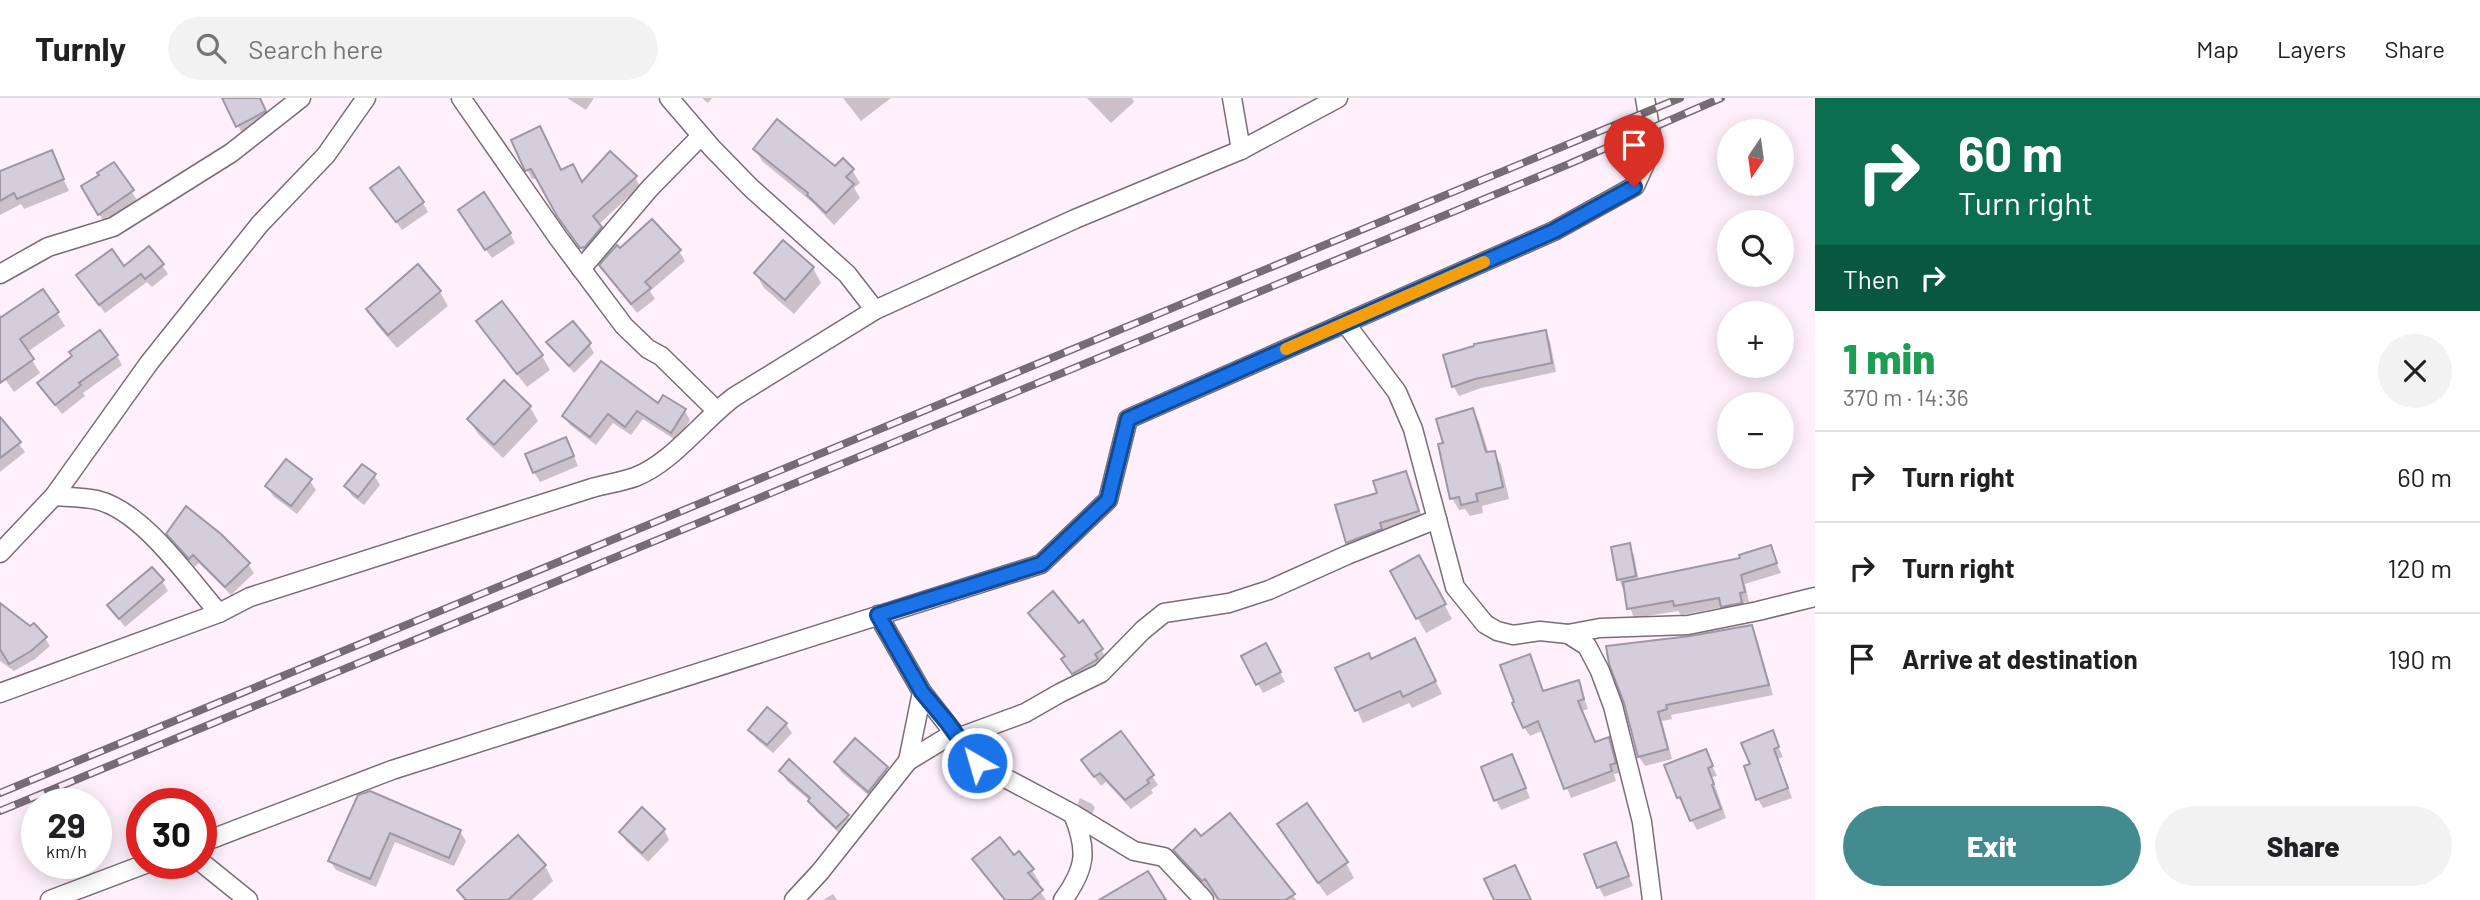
<!DOCTYPE html>
<html lang="en">
<head>
<meta charset="utf-8">
<style>
  body { margin:0; font-family:Barlow,sans-serif; background:#f2f2f2; color:#202124; height:100vh; display:flex; flex-direction:column; font-size:26px; white-space:nowrap }
  * { box-sizing:border-box; margin:0 }
  p { font-size:23px; color:#757577 }
  .icon { flex:none; width:38px; height:38px; fill:none; stroke:currentColor; stroke-width:2; stroke-linecap:round; stroke-linejoin:round }
  .map { position:relative; flex:1; overflow:hidden }
  .sheet { display:flex; flex-direction:column; background:#fff; width:665px }
  .sheet>* { flex:none }
  .guide { background:#0b6e4f; color:#fff; overflow:hidden }
  .needle { width:46px; rotate:193deg }
  .controls { position:absolute; left:1717px; top:21px; display:grid; gap:14px }
  .controls a { display:grid; place-items:center; width:77px; height:77px; border-radius:50%; background:#fff; box-shadow:0 4px 18px #0003; font-size:35px }
  .speed { position:absolute; left:21px; top:690px; display:flex; gap:14px; font-size:35px; font-weight:700; text-align:center }
  .speed>* { display:grid; place-content:center; width:91px; height:91px; border-radius:50%; background:#fff; box-shadow:0 4px 18px #0003; line-height:1 }
  .speed small { font-size:18px; font-weight:400 }
  .speed .limit { border:10px solid #d22; background:#fff; color:#111 }
  .pin { position:absolute; display:grid; place-items:center; width:60px; height:60px; color:#fff; margin:-72px -30px; border-radius:50% 50% 50% 0; rotate:-45deg; box-shadow:0 0 7px #0007 }
  .pin .icon { rotate:45deg }
  .me { position:absolute; width:77px; margin:-38px; rotate:322deg; stroke-linejoin:round; filter:drop-shadow(0 0 5px #0008) }
  .turn { display:flex; align-items:center; gap:24px; height:147px; padding:0 28px; font-size:32px }
  .turn .icon { width:91px; height:91px; stroke-width:2.5 }
  .turn b { display:block; font-size:49px; line-height:60px }
  .then { display:flex; align-items:center; height:66px; padding:0 28px; background:#0003; gap:14px; font-size:26px }
  .round { display:grid; place-items:center; flex:none; width:74px; height:74px; border-radius:37px; background:#f2f2f2 }
  .overview { display:flex; align-items:center; justify-content:space-between; height:119px; padding:0 28px }
  h1 { font-size:42px; font-weight:800; line-height:52px; color:#1e9e55 }
  .action { display:flex; gap:14px; margin-top:auto; padding:14px 28px }
  .action a { flex:1; height:80px; border-radius:42px; background:#438b8e; color:#fff; font-size:28px; font-weight:800; line-height:80px; text-align:center }
  .action a+a { background:#f2f2f2; color:#202124 }
  ul { padding:0; list-style:none }
  li { display:flex; align-items:center; gap:21px; height:91px; padding:0 28px; border-top:2px solid #e0e0e0 }
  li div { flex:1 }
  li b { display:block; font-size:26px }
  li em { font-style:normal }
  header { display:flex; align-items:center; gap:42px; box-sizing:border-box; height:98px; padding:0 35px; background:#fff; border-bottom:2px solid #e0e0e0 }
  header strong { font-size:33px }
  nav { display:flex; gap:38px; margin-inline-start:auto; font-size:24px }
  .search { width:490px; height:63px; background:#f2f2f2; display:flex; align-items:center; gap:18px; box-sizing:border-box; padding:0 24px; border-radius:38px; color:#757577; font-size:26px }
  main { display:flex; flex:1; min-height:0 }
  .map>svg:first-child { display:block }
</style>
</head>
<body>
<header>
<strong>Turnly</strong>
<div class="search"><svg class="icon" aria-label="search" viewBox="0 0 24 24"><circle cx="10" cy="10" r="6"/><path d="M15 15l6 6"/></svg>Search here</div>
<nav><a>Map</a><a>Layers</a><a>Share</a></nav>
</header>
<main>
<div class="map">
<svg width="1815" height="802" viewBox="0 0 1815 802">
  <rect width="100%" height="100%" fill="#fff0fc"/>
  <g fill="#0003">
    <path d="M224,0H260L273,28L246,43Z"/>
    <path d="M567,0H594L586,12Z"/>
    <path d="M702,0H712L708,5Z"/>
    <path d="M843,0H891L861,23Z"/>
    <path d="M1087,0H1132L1134,4L1111,25Z"/>
    <path d="M513,43L582,86L635,79L640,88L598,127L606,139L587,159L565,128L538,80L532,81Z"/>
    <path d="M755,51L835,70L852,72L860,85L854,90L860,100L834,127L813,105L762,63Z"/>
    <path d="M51,54L69,93L24,111L21,106L0,117V75Z"/>
    <path d="M114,66L137,102L104,124L83,89L101,78Z"/>
    <path d="M378,99L423,105L428,114L402,132Z"/>
    <path d="M465,122L510,135L515,145L492,160Z"/>
    <path d="M620,153H679L685,163L650,193L655,201L637,215L601,167Z"/>
    <path d="M162,167L168,176L152,189L147,184L105,215L84,187L124,170Z"/>
    <path d="M813,170L821,185L794,216L764,190L756,176Z"/>
    <path d="M440,194L448,208L397,250L376,226L368,211Z"/>
    <path d="M57,215L65,228L27,254L40,275L14,294L0,274V216L3,220Z"/>
    <path d="M479,223L542,258L550,272L527,289L487,238Z"/>
    <path d="M1545,234L1550,243L1556,274L1481,290L1459,298L1454,289L1445,258Z"/>
    <path d="M548,244L589,246L594,255L574,275Z"/>
    <path d="M117,258L122,267L83,295L85,298L62,316L45,294Z"/>
    <path d="M664,299L685,313L690,322L677,343L643,321L631,337L613,325L596,347L570,327L564,318L659,307Z"/>
    <path d="M530,309L538,323L503,360L478,336L469,321Z"/>
    <path d="M1472,312L1479,324L1489,356L1494,355L1501,367L1509,401L1482,408L1483,415L1470,418L1465,411L1459,412L1452,400L1445,346Z"/>
    <path d="M0,321L25,354L0,374Z"/>
    <path d="M571,351L578,368L540,384L534,374Z"/>
    <path d="M1405,375L1410,385L1423,422L1353,454L1347,445L1337,408L1380,397Z"/>
    <path d="M374,377L380,387L364,407L352,398L346,388Z"/>
    <path d="M310,383L316,392L297,416L273,398L267,388Z"/>
    <path d="M168,436L248,466L254,475L231,497L199,465L195,469L174,446Z"/>
    <path d="M1629,447L1634,457L1639,483L1743,461L1770,449L1781,475L1745,486L1749,504H1744L1746,514L1728,518L1723,509L1681,517L1678,513L1634,520L1619,481Z"/>
    <path d="M1419,460L1452,521L1426,535L1392,474Z"/>
    <path d="M162,483L168,493L125,529L109,508Z"/>
    <path d="M0,508L45,540L50,548L35,561L14,573L0,563Z"/>
    <path d="M1030,515L1078,527L1083,524L1107,561L1079,585L1069,571L1066,560Z"/>
    <path d="M1751,528L1756,538L1773,597L1671,617L1672,621L1662,623L1672,661L1645,668L1639,659L1626,605L1690,540Z"/>
    <path d="M1422,555L1442,596L1412,610L1409,605L1363,625L1338,571Z"/>
    <path d="M1271,557L1285,584L1263,595L1243,559Z"/>
    <path d="M1530,558L1544,594L1578,584L1588,611L1582,613L1596,646L1608,641L1614,651L1620,675L1614,676L1616,683L1571,700L1544,632L1530,638L1524,629Z"/>
    <path d="M786,626L792,635L773,655L756,641L751,632Z"/>
    <path d="M1772,635L1783,659L1778,661L1792,700L1763,710L1758,701L1752,667Z"/>
    <path d="M855,643L887,671L892,680L874,702L841,674L836,664Z"/>
    <path d="M1705,653L1717,678L1712,679L1726,720L1697,732L1679,699Z"/>
    <path d="M1517,668L1530,700L1501,712L1496,702Z"/>
    <path d="M1089,672L1152,678L1158,687L1151,692L1153,695L1131,711L1106,684L1101,688Z"/>
    <path d="M781,673L847,718L853,727L842,738L815,712L809,702L787,683Z"/>
    <path d="M359,699L460,734L466,743L454,768L395,744L376,789L336,772L330,763Z"/>
    <path d="M1080,700L1092,706L1095,710L1092,716L1080,709L1078,705Z"/>
    <path d="M664,732L669,742L648,764L626,743L621,734Z"/>
    <path d="M1201,741L1293,797L1296,802H1217L1182,765L1175,752Z"/>
    <path d="M1287,741L1346,765L1354,780L1327,798Z"/>
    <path d="M1615,746L1633,788L1604,799L1599,789Z"/>
    <path d="M1014,759L1032,772L1040,785L1036,787L1046,802H1004L975,762Z"/>
    <path d="M545,768L553,783L532,802H465L459,793Z"/>
    <path d="M833,796L837,802H823Z"/>
  </g>
  <g fill="#d4cddc" stroke="#9e97a6" stroke-width="2">
    <path d="M222,0H260L266,13L236,29Z"/>
    <path d="M777,21L835,68L843,60L854,71L846,79L854,86L826,115L807,97L808,95L753,51Z"/>
    <path d="M540,28L561,72L573,66L582,84L610,53L637,78L593,118L602,129L585,149L580,150L557,118L531,71L525,73L511,42Z"/>
    <path d="M52,52L64,81L17,101L14,95L0,103V73Z"/>
    <path d="M114,64L134,92L98,117L81,88L99,77L97,75Z"/>
    <path d="M399,69L424,104L396,124L370,90Z"/>
    <path d="M484,94L511,135L485,152L458,112Z"/>
    <path d="M652,121L681,152L645,184L651,190L631,206L599,167L617,147L620,150Z"/>
    <path d="M783,142L814,169L785,202L754,175Z"/>
    <path d="M149,148L164,166L145,181L141,176L99,207L76,177L112,151L124,168Z"/>
    <path d="M418,166L441,193L388,237L366,211Z"/>
    <path d="M43,191L59,214L20,241L34,261L0,285V220Z"/>
    <path d="M502,203L543,257L517,276L476,223Z"/>
    <path d="M573,223L591,245L569,268L546,244Z"/>
    <path d="M100,232L118,257L79,285L81,287L55,307L37,285L72,258L69,254Z"/>
    <path d="M1546,232L1552,265L1475,281L1452,289L1443,257L1474,248V246Z"/>
    <path d="M601,263L658,305L663,297L686,311L671,335L637,313L625,329L608,316L590,339L562,318Z"/>
    <path d="M504,282L531,308L494,347L467,321Z"/>
    <path d="M1473,310L1486,354L1495,353L1503,389L1476,396L1478,403L1461,407L1459,399L1450,401L1438,346L1443,345L1436,321Z"/>
    <path d="M0,319L21,344L0,360Z"/>
    <path d="M566,339L574,358L533,375L525,356Z"/>
    <path d="M286,361L312,381L291,408L265,388Z"/>
    <path d="M362,366L376,376L358,399L344,388Z"/>
    <path d="M1406,373L1419,413L1380,425L1382,431L1346,445L1335,407L1377,395L1373,383Z"/>
    <path d="M186,408L221,436L250,465L225,489L193,457L189,461L166,436Z"/>
    <path d="M1630,445L1636,478L1617,482L1611,449Z"/>
    <path d="M1771,447L1777,465L1741,477L1745,494L1740,495L1742,505L1721,509L1719,500L1674,508L1673,503L1627,511L1623,484L1740,460L1739,457Z"/>
    <path d="M1419,457L1446,506L1416,521L1390,473Z"/>
    <path d="M152,469L164,482L119,521L107,507Z"/>
    <path d="M1053,493L1079,525L1083,522L1103,551L1095,556L1098,561L1072,576L1061,561L1065,558L1028,515Z"/>
    <path d="M0,505L30,528L34,525L47,539L31,553L9,566L0,551Z"/>
    <path d="M1752,527L1769,587L1666,607L1667,611L1658,614L1668,651L1638,659L1624,605L1609,566L1606,548L1690,538Z"/>
    <path d="M1415,540L1436,583L1403,599L1400,593L1355,613L1335,570L1369,555L1371,561Z"/>
    <path d="M1266,545L1281,574L1256,587L1241,558Z"/>
    <path d="M1530,556L1543,593L1579,582L1584,601L1578,603L1595,644L1609,639L1616,665L1610,667L1612,673L1564,691L1538,623L1523,630L1512,605L1514,604L1500,567Z"/>
    <path d="M767,609L787,625L767,647L748,632Z"/>
    <path d="M1773,632L1779,649L1774,651L1788,690L1756,702L1744,668L1750,666L1741,645Z"/>
    <path d="M1121,633L1154,677L1147,682L1149,685L1125,702L1100,675L1094,679L1081,662Z"/>
    <path d="M855,640L888,669L868,694L834,664Z"/>
    <path d="M1706,651L1713,668L1708,670L1714,686L1712,687L1721,711L1690,723L1680,699L1677,700L1664,667Z"/>
    <path d="M1512,656L1526,690L1494,703L1481,669Z"/>
    <path d="M789,661L849,717L836,730L808,703L810,700L779,673Z"/>
    <path d="M370,693L461,732L449,760L390,735L370,781L328,763L358,697Z"/>
    <path d="M1307,705L1348,764L1318,785L1277,726Z"/>
    <path d="M642,709L665,731L642,755L619,734Z"/>
    <path d="M1230,715L1295,796L1285,802H1219L1205,781L1202,783L1173,752L1195,731L1201,738Z"/>
    <path d="M518,737L546,767L508,802H466L457,792Z"/>
    <path d="M1000,739L1014,757L1019,753L1034,771L1028,775L1043,792L1031,802H1005L972,761Z"/>
    <path d="M1616,744L1629,778L1597,790L1584,756Z"/>
    <path d="M1515,767L1531,802H1494L1484,781Z"/>
    <path d="M1148,773L1166,802H1099Z"/>
  </g>
  <g fill="none" stroke-linecap="round" stroke-linejoin="round">
    <g stroke="#796d77" stroke-width="21">
      <g id="minor">
        <path d="M461,0L559,141L624,228L648,251L661,258L716,312"/>
        <path d="M669,0L712,50L750,89L847,176L875,212"/>
        <path d="M1232,0L1241,52"/>
        <path d="M581,171L650,90L701,38"/>
        <path d="M0,176L48,149L113,129L231,55L301,0"/>
        <path d="M1345,225L1397,294L1413,331L1455,489L1485,526L1497,533L1513,537L1540,533L1568,536L1587,548L1600,573L1613,608L1642,724L1652,802"/>
        <path d="M54,398C68,399 84,399 97,402C143,413 188,480 219,515"/>
        <path d="M0,455L54,398L149,265L260,126L326,57L366,0"/>
        <path d="M1568,536L1600,530L1688,527L1758,513L1815,499"/>
        <path d="M0,595L219,515L250,499L592,390C606,386 621,384 635,379C672,365 703,322 734,299L875,212L1075,121L1241,52L1338,0"/>
        <path d="M954,635L977,665L1073,716L1134,753L1164,759L1204,802"/>
        <path d="M957,640L1025,615L1060,595L1101,575L1143,532L1164,515L1229,505L1269,492L1347,457L1437,421"/>
        <path d="M908,663L922,594"/>
        <path d="M201,745L392,672L1041,466L1108,402L1128,321L1554,133L1635,88L1653,48L1645,0"/>
        <path d="M201,764L248,802"/>
        <path d="M50,802L148,765"/>
        <path d="M794,802L820,774L908,663L954,635L922,594L878,517"/>
        <path d="M1063,802C1086,770 1088,753 1073,716"/>
      </g>
    </g>
    <use href="#minor" stroke="#fff" stroke-width="18"/>
    <g stroke="#766d74" stroke-width="8">
      <g id="rail">
        <path d="M0,695L1680,0"/>
        <path d="M0,713L1569,66L1721,0"/>
      </g>
    </g>
    <use href="#rail" stroke="#fff0fc" stroke-width="5" stroke-dasharray="16" stroke-linecap="butt"/>
  </g>
  <g fill="none" stroke-linecap="round" stroke-linejoin="round">
    <g stroke="#114b97" stroke-width="18">
      <path id="route" d="M977,665L947,624L922,594L878,517L1041,466L1108,402L1128,321L1554,133L1634,89"/>
    </g>
    <use href="#route" stroke="#1a73e8" stroke-width="12"/>
    <path stroke="#f59e0b" stroke-width="12" d="M1286,251L1484,164"/>
  </g>
</svg>
<div class="controls">
<a><svg class="needle" viewBox="-14 -14 28 28"><path d="M0-13l5 13h-10z" fill="#e53935"/><path d="M0 13l5-13h-10z" fill="#757577"/></svg></a>
<a><svg class="icon" aria-label="search" viewBox="0 0 24 24"><circle cx="10" cy="10" r="6"/><path d="M15 15l6 6"/></svg></a>
<a>+</a>
<a>−</a>
</div>
<div class="speed"><div>29<small>km/h</small></div><div class="limit">30</div></div>
<div class="pin" style="left:1634px;top:89px;background:#d93025"><svg class="icon" aria-label="arrive" viewBox="0 0 24 24"><path d="M6 21V4h12l-3 4 3 4H6"/></svg></div>
<svg class="me" style="left:977px;top:665px" viewBox="-20 -20 40 40"><circle r="17" fill="#1a73e8" stroke="#fff" stroke-width="3"/><path d="M0-11L8 9 0 5-8 9z" fill="#fff"/></svg>
</div>
<section class="sheet">
<div class="guide">
<div class="turn"><svg class="icon" aria-label="right" viewBox="0 0 24 24"><path d="M7 20v-9h11M14 6l5 5-5 5"/></svg><div><b>60 m</b>Turn right</div></div>
<div class="then">Then<svg class="icon" aria-label="right" viewBox="0 0 24 24"><path d="M7 20v-9h11M14 6l5 5-5 5"/></svg></div>
</div>
<div class="overview"><div><h1>1 min</h1><p>370 m · 14:36</p></div><a class="round"><svg class="icon" aria-label="close" viewBox="0 0 24 24"><path d="M6 6l12 12M18 6L6 18"/></svg></a></div>
<ul>
<li><svg class="icon" aria-label="right" viewBox="0 0 24 24"><path d="M7 20v-9h11M14 6l5 5-5 5"/></svg><div><b>Turn right</b></div><em>60 m</em></li>
<li><svg class="icon" aria-label="right" viewBox="0 0 24 24"><path d="M7 20v-9h11M14 6l5 5-5 5"/></svg><div><b>Turn right</b></div><em>120 m</em></li>
<li><svg class="icon" aria-label="arrive" viewBox="0 0 24 24"><path d="M6 21V4h12l-3 4 3 4H6"/></svg><div><b>Arrive at destination</b></div><em>190 m</em></li>
</ul>
<div class="action"><a>Exit</a><a>Share</a></div>
</section>
</main>
</body>
</html>
